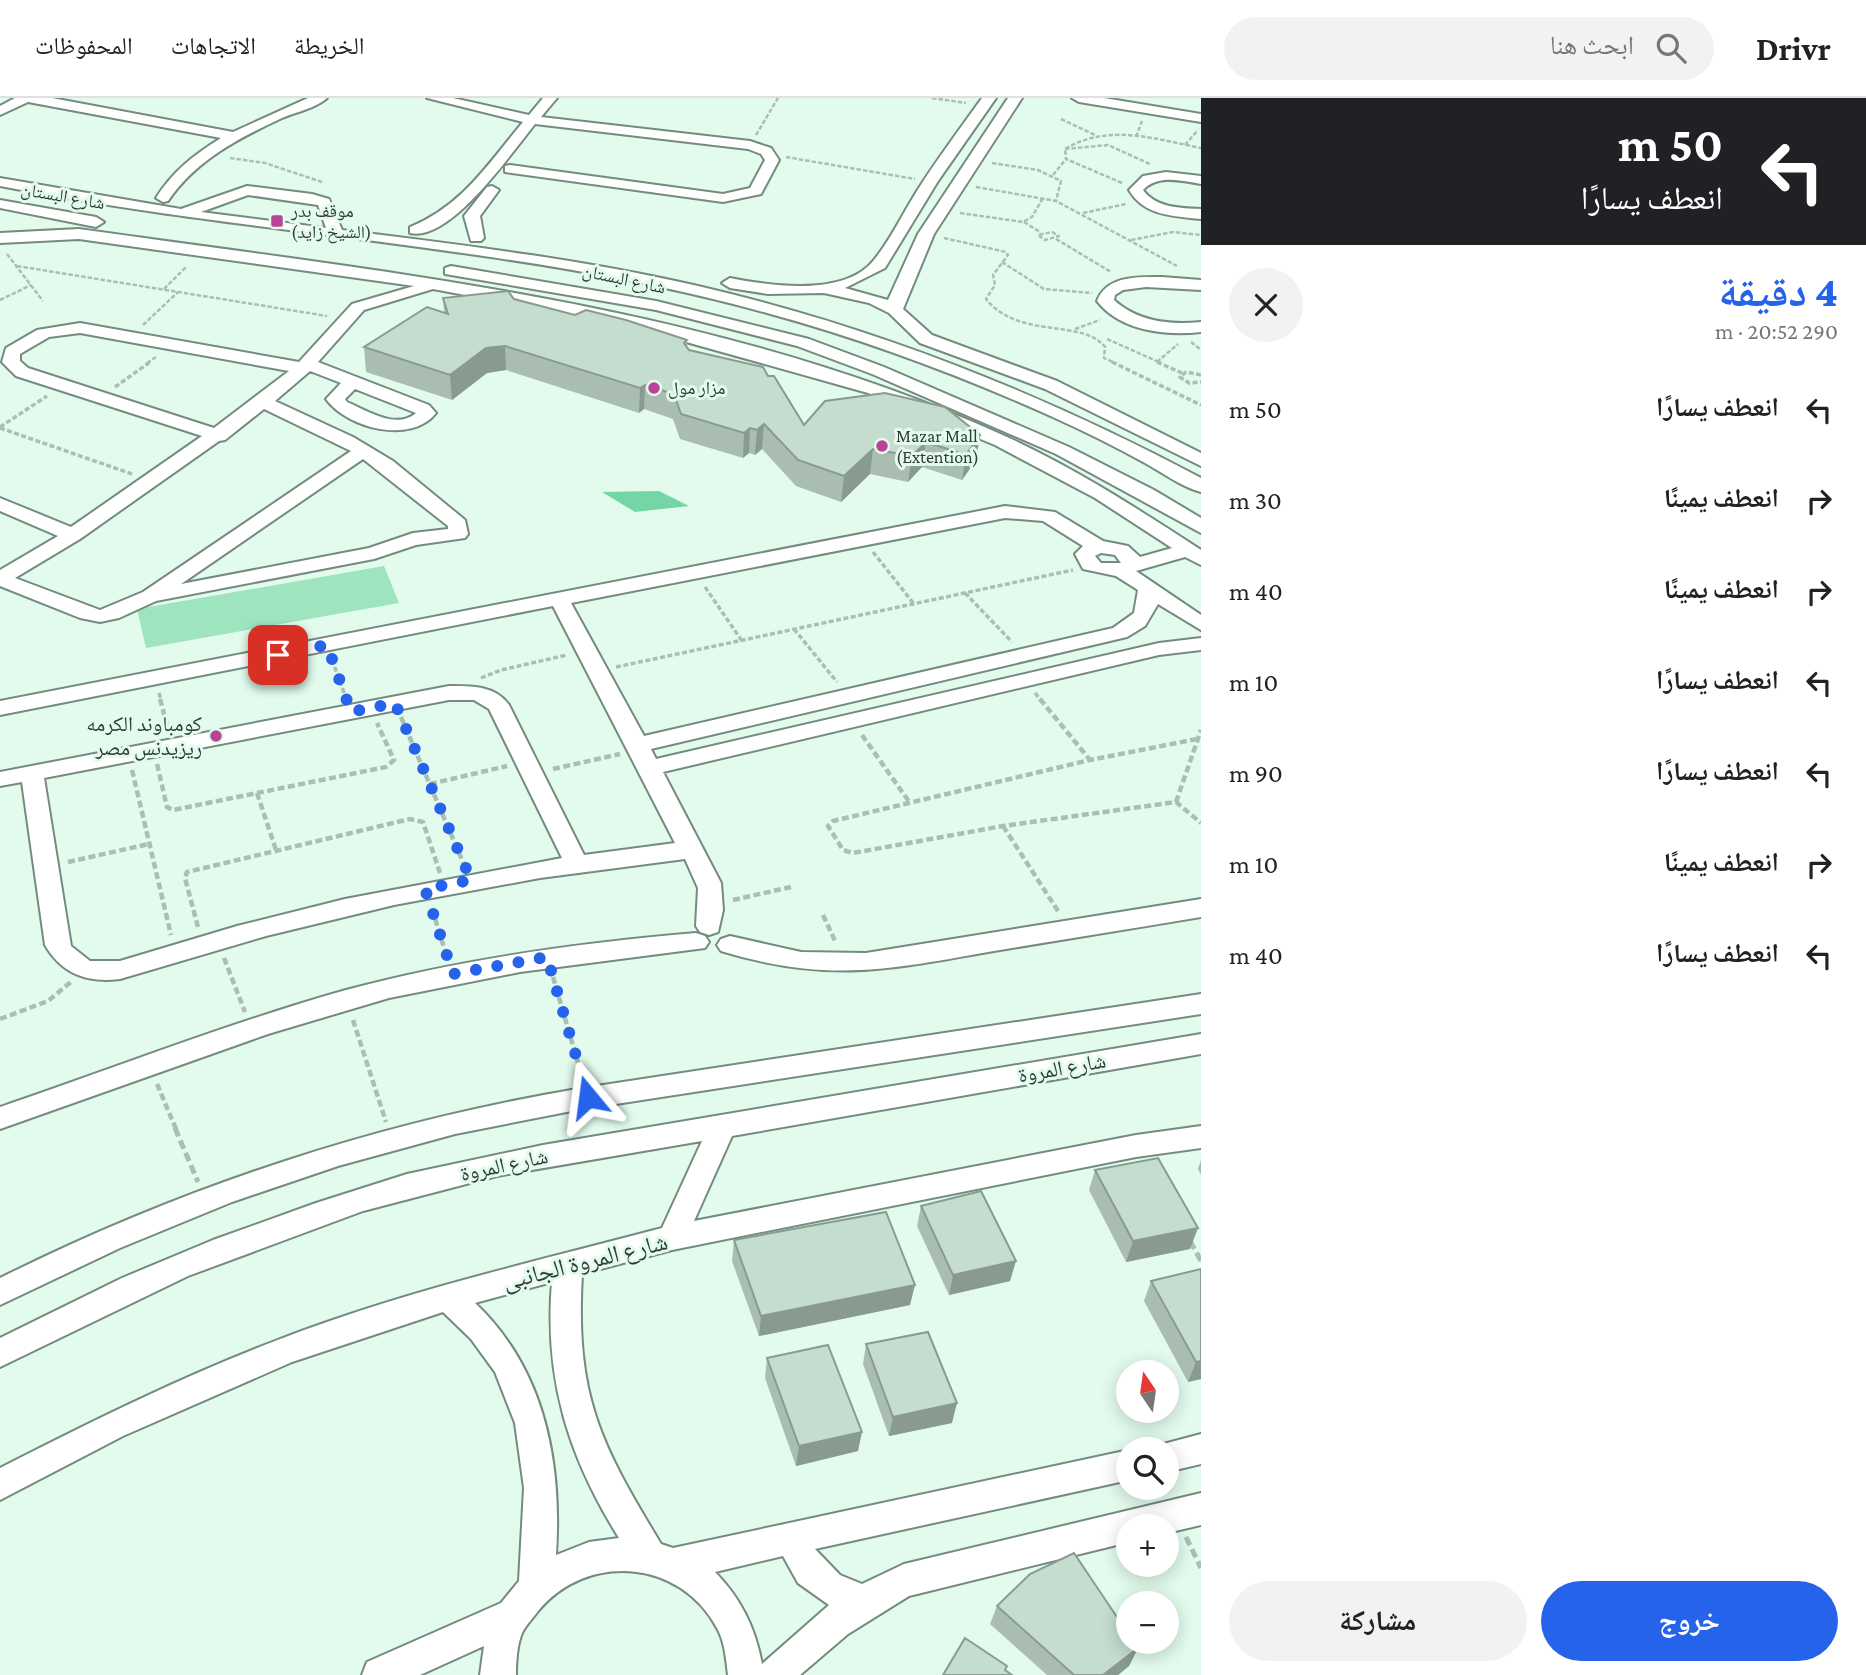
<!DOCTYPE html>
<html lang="ar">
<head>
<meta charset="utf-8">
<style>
  body { margin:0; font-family:"Crimson Pro","Noto Naskh Arabic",serif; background:#f2f2f2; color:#222; direction:rtl; height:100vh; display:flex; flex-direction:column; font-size:26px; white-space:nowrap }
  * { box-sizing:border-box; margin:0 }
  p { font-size:23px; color:#767676 }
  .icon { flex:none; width:38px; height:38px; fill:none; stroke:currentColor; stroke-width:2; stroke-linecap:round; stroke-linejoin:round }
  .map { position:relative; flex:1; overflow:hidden; direction:ltr }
  .side { display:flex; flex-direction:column; background:#fff; width:665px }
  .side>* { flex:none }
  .top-card { background:#202124; color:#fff; overflow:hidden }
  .needle { width:46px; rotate:347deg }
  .fabs { position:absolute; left:1116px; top:1262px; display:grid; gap:14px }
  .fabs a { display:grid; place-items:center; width:63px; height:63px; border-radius:50%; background:#fff; box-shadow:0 4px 18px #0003; font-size:35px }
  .pin { position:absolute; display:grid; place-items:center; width:60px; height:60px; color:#fff; margin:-30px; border-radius:14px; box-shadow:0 4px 10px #0006 }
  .me { position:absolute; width:77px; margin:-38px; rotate:344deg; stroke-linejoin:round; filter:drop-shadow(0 0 5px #0008) }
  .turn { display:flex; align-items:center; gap:24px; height:147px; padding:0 28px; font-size:32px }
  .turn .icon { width:91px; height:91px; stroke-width:2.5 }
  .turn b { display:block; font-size:49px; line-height:60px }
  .round { display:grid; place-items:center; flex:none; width:74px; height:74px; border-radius:37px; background:#f2f2f2 }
  .summary { display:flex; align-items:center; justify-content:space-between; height:119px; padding:0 28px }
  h1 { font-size:42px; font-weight:800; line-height:52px; color:#2563eb }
  .cta { display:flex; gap:14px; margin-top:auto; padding:14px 28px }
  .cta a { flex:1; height:80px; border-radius:42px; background:#2563eb; color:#fff; font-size:28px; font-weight:800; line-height:80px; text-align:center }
  .cta a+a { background:#f2f2f2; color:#222 }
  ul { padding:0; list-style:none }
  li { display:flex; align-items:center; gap:21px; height:91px; padding:0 28px }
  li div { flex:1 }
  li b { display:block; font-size:26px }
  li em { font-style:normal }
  header { display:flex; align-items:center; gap:42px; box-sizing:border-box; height:98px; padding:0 35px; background:#fff; border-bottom:2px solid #e0e0e0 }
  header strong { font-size:33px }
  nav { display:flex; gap:38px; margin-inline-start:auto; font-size:24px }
  .search { width:490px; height:63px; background:#f2f2f2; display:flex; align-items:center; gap:18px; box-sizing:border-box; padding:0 24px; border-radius:38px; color:#767676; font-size:26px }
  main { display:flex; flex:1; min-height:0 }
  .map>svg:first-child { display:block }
</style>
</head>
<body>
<header>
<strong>Drivr</strong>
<div class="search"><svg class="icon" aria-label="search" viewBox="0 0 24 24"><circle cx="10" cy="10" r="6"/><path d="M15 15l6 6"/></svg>ابحث هنا</div>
<nav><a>الخريطة</a><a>الاتجاهات</a><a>المحفوظات</a></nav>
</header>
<main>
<section class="side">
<div class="top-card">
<div class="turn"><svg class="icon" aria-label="left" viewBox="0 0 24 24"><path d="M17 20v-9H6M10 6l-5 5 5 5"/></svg><div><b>50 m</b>انعطف يسارًا</div></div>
</div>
<div class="summary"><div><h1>4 دقيقة</h1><p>290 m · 20:52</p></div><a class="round"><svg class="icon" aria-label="close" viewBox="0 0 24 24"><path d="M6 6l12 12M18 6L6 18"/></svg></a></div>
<ul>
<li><svg class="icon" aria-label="left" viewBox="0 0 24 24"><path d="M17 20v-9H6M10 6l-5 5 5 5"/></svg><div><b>انعطف يسارًا</b></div><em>50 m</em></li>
<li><svg class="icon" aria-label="right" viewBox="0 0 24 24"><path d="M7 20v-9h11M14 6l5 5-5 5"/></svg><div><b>انعطف يمينًا</b></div><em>30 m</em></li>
<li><svg class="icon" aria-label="right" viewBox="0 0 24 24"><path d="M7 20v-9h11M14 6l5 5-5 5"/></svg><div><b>انعطف يمينًا</b></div><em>40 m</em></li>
<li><svg class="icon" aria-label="left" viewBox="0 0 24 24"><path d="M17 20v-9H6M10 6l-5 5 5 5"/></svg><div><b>انعطف يسارًا</b></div><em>10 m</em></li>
<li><svg class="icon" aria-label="left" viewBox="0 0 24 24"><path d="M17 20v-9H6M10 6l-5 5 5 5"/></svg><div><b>انعطف يسارًا</b></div><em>90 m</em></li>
<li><svg class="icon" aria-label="right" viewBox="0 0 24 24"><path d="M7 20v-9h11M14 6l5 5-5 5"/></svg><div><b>انعطف يمينًا</b></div><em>10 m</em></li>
<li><svg class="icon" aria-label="left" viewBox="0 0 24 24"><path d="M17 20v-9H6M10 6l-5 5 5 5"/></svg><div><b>انعطف يسارًا</b></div><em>40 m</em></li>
</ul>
<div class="cta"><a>خروج</a><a>مشاركة</a></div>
</section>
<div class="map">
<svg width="1201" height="1577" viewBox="0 0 1201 1577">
  <rect width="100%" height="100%" fill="#e2fbed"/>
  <path fill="#9ee4bf" d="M384,468L399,505L146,550L137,511Z"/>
  <path fill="#73d6a4" d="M659,393L689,408L635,414L602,394Z"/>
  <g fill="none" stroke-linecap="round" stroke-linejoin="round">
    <g stroke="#748b7e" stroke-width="4">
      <g id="minor">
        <path d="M15,0H52L233,34L308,0H327C316,10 296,14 282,20C239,40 196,62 168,103L163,104L156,100C173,73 194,57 221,40L28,4L0,17V8Z"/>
        <path d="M427,0H453L529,17L543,0H557L541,19L750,43L771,50L779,62L761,96L723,104L505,74V68L510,67L723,96L750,90L765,62L761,56L748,51L535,26C512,54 450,145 410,135V129C462,108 488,66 523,24Z"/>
        <path d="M982,0H996L938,83L885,170L845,190L888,202L918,136L1008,0H1022L934,136L903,211L932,237L1057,283L1201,355V368L1045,291L920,245L889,215L869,205L824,195L768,196L730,190L722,185L730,180C770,188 845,199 874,162C891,141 903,115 917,93C937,61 960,31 982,0Z"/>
        <path d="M1072,0H1104L1201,16V24L1079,4Z"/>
        <path d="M1166,74L1201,78V86C1182,83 1158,76 1143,92C1156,110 1181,110 1201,111V121C1173,118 1144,118 1129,92L1143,78Z"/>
        <path d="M0,80L181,111L247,88L312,96L329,101L342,132C461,147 581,161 698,188C875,229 1041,295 1201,380V394C1182,389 1163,375 1145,365C1116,349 1086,334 1055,320C962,278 866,242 767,215C518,146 254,138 0,88ZM248,97L318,107L326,130L201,114Z"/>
        <path d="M492,88L499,92L480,118L484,140L481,143H471L464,118L487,89Z"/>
        <path d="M0,102L96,119L104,124L96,129L0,110Z"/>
        <path d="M79,131C391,175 717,206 1007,339C1075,370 1138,411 1201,452V467L1185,459L1136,473L1201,517V532L1158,506L1145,528L1127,539L651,651L656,661L1159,545L1201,540V552L1159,557L663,674L721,785L723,812L718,834L709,837L700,834L696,828L698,790L685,761L540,780L394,807L266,838L120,881C87,885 62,876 45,847L22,684L0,688V674L449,588C470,588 495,587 509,607L584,757L675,745L553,508L0,617V603L1005,408L1055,414L1103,443L1128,448L1140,459L1172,450L1095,400L995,347L868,295L629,228L433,191L364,212L318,264L429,307L436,315C411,347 347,330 326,301L341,285L310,273L275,303L353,339L393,363L465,422L468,436L465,440L416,447L374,461L156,503L119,520L100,524L80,520L0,488V472L58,438L0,413V400L71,429L202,338L16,278L2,264L6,250L37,232L80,225L299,264L352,206L414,188L79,141L0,145V135ZM80,235L289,273L214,330L28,270L20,263V256L49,239ZM355,291L416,315C396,332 368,313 347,304L345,301ZM264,311L351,353L143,494L100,512L15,480L80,441L219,343L225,342ZM363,361L448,428V431L413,435L369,450L181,486ZM1005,420L1043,423L1083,448L1075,456L1083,471L1116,478L1138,492L1134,515L1113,530L644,638L571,505ZM1101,455L1115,457L1121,465H1101L1095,458ZM449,602H474L489,611L562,760L345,801L237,828L120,863H90L71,848L44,680Z"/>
        <path d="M451,168L656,203L809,241L884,269L1069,349L1154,392L1201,420V435L1056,356L872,276L797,248L656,212L445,176V170Z"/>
        <path d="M1162,179L1201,182V192L1146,189L1123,192L1115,197L1114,202C1138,224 1170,227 1201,224V234C1166,238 1120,233 1097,203C1107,177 1138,179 1162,179Z"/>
        <path d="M1201,801V819C1136,830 1071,840 1006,851C895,870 833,887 721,853L717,847L721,841L730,838L801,854L866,855Z"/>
        <path d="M696,835L705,838L709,844L705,850L520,874L389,900L268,936L0,1031V1009C115,970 229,925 346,892C461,861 578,845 696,835Z"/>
        <path d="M1201,896V916L577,1012L455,1036L338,1068L232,1104L120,1150L0,1207V1180C183,1089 376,1025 577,991Z"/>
        <path d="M1201,936V956L732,1038L694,1123L1136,1037L1201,1028V1050L1136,1059L672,1152L582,1176C575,1298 600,1345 661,1446L673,1450L1129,1352V1382L815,1451L840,1477L862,1486L904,1466L1201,1395V1427L1167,1435V1428H1129V1444L909,1498L848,1536L800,1577H728C726,1562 725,1544 717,1530C680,1461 587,1454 538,1513C533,1520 526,1527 522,1535C517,1547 516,1563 516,1577H480L484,1548L420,1577H362L367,1564L501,1505L519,1483L524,1390L515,1325L495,1274L471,1241L443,1214L292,1264L123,1338L0,1402V1370C90,1324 181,1279 275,1243C401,1194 533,1164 662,1130L702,1043L497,1078L363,1113L188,1178L0,1269V1240L122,1180L213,1142L316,1105L407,1076L543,1047ZM552,1184C544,1281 568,1358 619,1440L589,1444L556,1457C562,1365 545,1271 475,1205ZM783,1458L798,1485L829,1507L762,1566C755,1529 741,1501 715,1474Z"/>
        <path d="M1201,1336V1366L1167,1374V1351H1154L1156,1348Z"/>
      </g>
    </g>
    <g stroke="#aabeb3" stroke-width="2.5" stroke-dasharray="4.5 2" stroke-linecap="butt">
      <path d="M932,0L966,5"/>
      <path d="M1061,21L1095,37"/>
      <path d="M756,37L778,0"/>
      <path d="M1136,39L1142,23"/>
      <path d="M1185,47L1198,32"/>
      <path d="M1065,51L1108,47L1150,66"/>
      <path d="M786,59L915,81"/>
      <path d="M230,60L265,65L322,84"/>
      <path d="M992,65L1038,72L1061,83L1056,103"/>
      <path d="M1053,77L1066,61"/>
      <path d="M1122,85L1066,61L1065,51C1108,25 1155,41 1201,50"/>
      <path d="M976,89L1056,103L1177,168"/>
      <path d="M960,115L1023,124L1032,119L1043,100"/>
      <path d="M1083,115L1126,106"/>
      <path d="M1024,124L1040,134"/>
      <path d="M1052,134L1059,138L1045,142L1038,137Z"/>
      <path d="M944,140L1006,154L1008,157L993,177L995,187L986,201C1019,242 1082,220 1105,249L1104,260L1115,265"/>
      <path d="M1056,141L1111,174"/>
      <path d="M1131,142L1173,134L1201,137"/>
      <path d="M7,156L43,203"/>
      <path d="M1002,164L1044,191L1092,195"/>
      <path d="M17,168L327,218"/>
      <path d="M164,191L187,168"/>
      <path d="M0,202L31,187"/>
      <path d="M143,227L178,194"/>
      <path d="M1075,231L1100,222"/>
      <path d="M1107,241L1161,265"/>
      <path d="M1191,244L1201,252"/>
      <path d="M1157,264L1178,246"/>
      <path d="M147,265L156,259"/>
    </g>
    <g stroke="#aabeb3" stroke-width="3.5" stroke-dasharray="5 2.5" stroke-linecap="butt">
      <path d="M1112,264L1201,307"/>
      <path d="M1157,264L1182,275"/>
      <path d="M1201,277L1186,274L1180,279L1189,285L1201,284"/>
      <path d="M115,289L150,264"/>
      <path d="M0,329L47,298"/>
      <path d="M0,330L132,376"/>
      <path d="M873,454L914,506"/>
      <path d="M705,489L742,543"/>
      <path d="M965,495L1012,544"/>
      <path d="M794,531L837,584"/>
      <path d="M332,562L346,600"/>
      <path d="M616,569L1073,472"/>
      <path d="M481,580L501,572L567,557"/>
      <path d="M159,595L161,602"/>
      <path d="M1035,595L1041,602"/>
    </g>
    <g stroke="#aabeb3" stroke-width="4.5" stroke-dasharray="7 3.5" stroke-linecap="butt">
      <path d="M160,601L169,634"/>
      <path d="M1040,601L1090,662"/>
      <path d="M401,619L465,769"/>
      <path d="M862,637L910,705"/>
      <path d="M1197,641L1090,662L833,723L828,728L843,752L853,755L1003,728L1176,704L1201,725"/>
      <path d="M157,666L167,709L173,712L386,669L394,662L377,625"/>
      <path d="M553,671L620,656"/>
      <path d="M132,672L171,837"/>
      <path d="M430,686L507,668"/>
      <path d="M257,695L276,752"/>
      <path d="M1176,704L1201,632"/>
      <path d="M1003,728L1058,813"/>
      <path d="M68,764L149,746"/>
      <path d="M733,802L791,789"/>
      <path d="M432,811L447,859"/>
      <path d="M823,817L836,845"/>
      <path d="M198,829L185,780L187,774L410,721L423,724L440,775"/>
      <path d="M224,860L245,914"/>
      <path d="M553,879L583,982"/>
      <path d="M0,921L48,903L72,883"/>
      <path d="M353,922L386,1024"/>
      <path d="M157,986L176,1031"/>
    </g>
    <g stroke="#aabeb3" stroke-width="5" stroke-dasharray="9 4.5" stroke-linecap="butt">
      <path d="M175,1030L198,1084"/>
      <path d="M1190,1143L1201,1163"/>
      <path d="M1186,1439L1201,1470"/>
    </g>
    <use href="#minor" fill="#fff" fill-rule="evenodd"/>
  </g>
  <g fill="#a9beb1">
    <path d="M443,200L514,201L575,217L687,242V249L689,252L768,278L804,327L980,337L976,362L962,382L922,369L908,384L870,376L841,404L796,388L762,351L755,357L749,355L743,360L680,341L673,321L644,311L639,315L506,272L487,275L452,302L366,274L364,249L444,215Z"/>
    <path d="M1201,1062V1077L1198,1071Z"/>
    <path d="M1095,1072L1190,1151L1126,1164L1089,1092Z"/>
    <path d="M921,1108L1010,1183L949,1197L917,1128Z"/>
    <path d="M734,1142L910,1207L759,1238L732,1163Z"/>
    <path d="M1201,1171V1281L1188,1284L1144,1203L1151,1183Z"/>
    <path d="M866,1246L952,1325L889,1338L863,1266Z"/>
    <path d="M767,1260L858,1353L796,1368L765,1280Z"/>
    <path d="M997,1508L1138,1550L1129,1568L1118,1577H1047L990,1526Z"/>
  </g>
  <g fill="#899b90">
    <path d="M505,248L506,272L487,275L452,302L450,277L486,250Z"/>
    <path d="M645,287L644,311L639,315L640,290Z"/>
    <path d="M764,326L762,351L755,357L757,332Z"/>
    <path d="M750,330L749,355L743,360L744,335Z"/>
    <path d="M980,337L976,362L962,382L966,357Z"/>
    <path d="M926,344L922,369L908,384L912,358Z"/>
    <path d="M873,351L870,376L841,404L844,378Z"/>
    <path d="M1198,1130L1190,1151L1126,1164L1133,1143Z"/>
    <path d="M1016,1163L1010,1183L949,1197L953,1177Z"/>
    <path d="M915,1187L910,1207L759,1238L761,1218Z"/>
    <path d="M1201,1263V1281L1188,1284L1196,1264Z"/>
    <path d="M957,1305L952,1325L889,1338L893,1319Z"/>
    <path d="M862,1334L858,1353L796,1368L799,1348Z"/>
    <path d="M1138,1550L1129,1568L1118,1577H1103Z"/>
  </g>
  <g fill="#c4ddce" stroke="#899b90" stroke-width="2">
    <path d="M508,193L514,201L575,217L586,212L626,222L687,242L684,245L689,252L763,269L768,278H774L804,327L825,303L885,295L945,309L980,337L966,357L926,344L912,358L873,351L844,378L798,362L764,326L757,332L750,330L744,335L681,316L674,296L645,287L640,290L505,248L486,250L450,277L364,249L427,209L448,216L443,200Z"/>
    <path d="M1158,1060L1198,1130L1133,1143L1095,1072Z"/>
    <path d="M981,1093L1016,1163L953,1177L921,1108Z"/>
    <path d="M886,1114L915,1187L761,1218L734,1142Z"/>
    <path d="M1201,1171V1263L1196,1264L1151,1183Z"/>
    <path d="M928,1234L957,1305L893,1319L866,1246Z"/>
    <path d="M828,1247L862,1334L799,1348L767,1260Z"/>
    <path d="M1074,1455L1129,1537V1544H1133L1138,1550L1103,1577H1074L997,1508L1030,1476Z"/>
    <path d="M965,1540L1007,1568L1005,1572L1012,1577H943Z"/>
  </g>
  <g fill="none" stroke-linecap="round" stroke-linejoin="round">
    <path stroke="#2563eb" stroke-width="12" stroke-dasharray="0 21.6" d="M278,557L327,547L351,614L395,605L471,782L425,791L453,876L547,859L588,999"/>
  </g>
  <g fill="#ba4398" stroke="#e2fbed" stroke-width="2.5">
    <rect x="270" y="116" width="14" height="14" rx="3.5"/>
    <circle cx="654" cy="290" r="7"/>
    <circle cx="882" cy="348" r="7"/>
    <circle cx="216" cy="638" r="7"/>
  </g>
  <g text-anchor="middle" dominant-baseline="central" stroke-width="6" stroke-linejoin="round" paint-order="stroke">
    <g font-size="18" fill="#323c36" stroke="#e2fbed">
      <text transform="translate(63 98) rotate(10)">شارع البستان</text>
      <text transform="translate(624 181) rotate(12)">شارع البستان</text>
    </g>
    <g font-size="18" fill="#323c36" stroke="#e2fbed" text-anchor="start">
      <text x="291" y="113">موقف بدر<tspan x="291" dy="21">(الشيخ زايد)</tspan></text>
      <text x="668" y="290">مزار مول</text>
      <text x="896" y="338">Mazar Mall<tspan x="896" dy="21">(Extention)</tspan></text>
    </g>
    <g font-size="21" fill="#323c36" stroke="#e2fbed" text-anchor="end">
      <text x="202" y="626">كومباوند الكرمه<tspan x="202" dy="24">ريزيدنس مصر</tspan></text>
    </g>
    <g font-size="21" fill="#323c36" stroke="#e2fbed">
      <text transform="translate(1062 970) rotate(-10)">شارع المروة</text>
      <text transform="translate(504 1067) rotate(-12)">شارع المروة</text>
    </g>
    <g font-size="24" fill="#323c36" stroke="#e2fbed">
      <text transform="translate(585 1163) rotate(-14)">شارع المروة الجانبى</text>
    </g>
  </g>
</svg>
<div class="fabs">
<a><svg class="needle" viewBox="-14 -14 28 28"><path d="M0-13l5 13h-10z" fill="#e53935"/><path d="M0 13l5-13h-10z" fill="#767676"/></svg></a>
<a><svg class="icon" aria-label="search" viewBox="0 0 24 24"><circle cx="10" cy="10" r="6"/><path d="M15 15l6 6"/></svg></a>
<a>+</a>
<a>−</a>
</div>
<div class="pin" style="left:278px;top:557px;background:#d93025"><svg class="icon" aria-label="arrive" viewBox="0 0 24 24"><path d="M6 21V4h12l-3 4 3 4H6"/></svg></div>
<svg class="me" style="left:588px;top:999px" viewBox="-20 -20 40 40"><path d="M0-17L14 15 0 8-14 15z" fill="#2563eb" stroke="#fff" stroke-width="4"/></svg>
</div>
</main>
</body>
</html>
